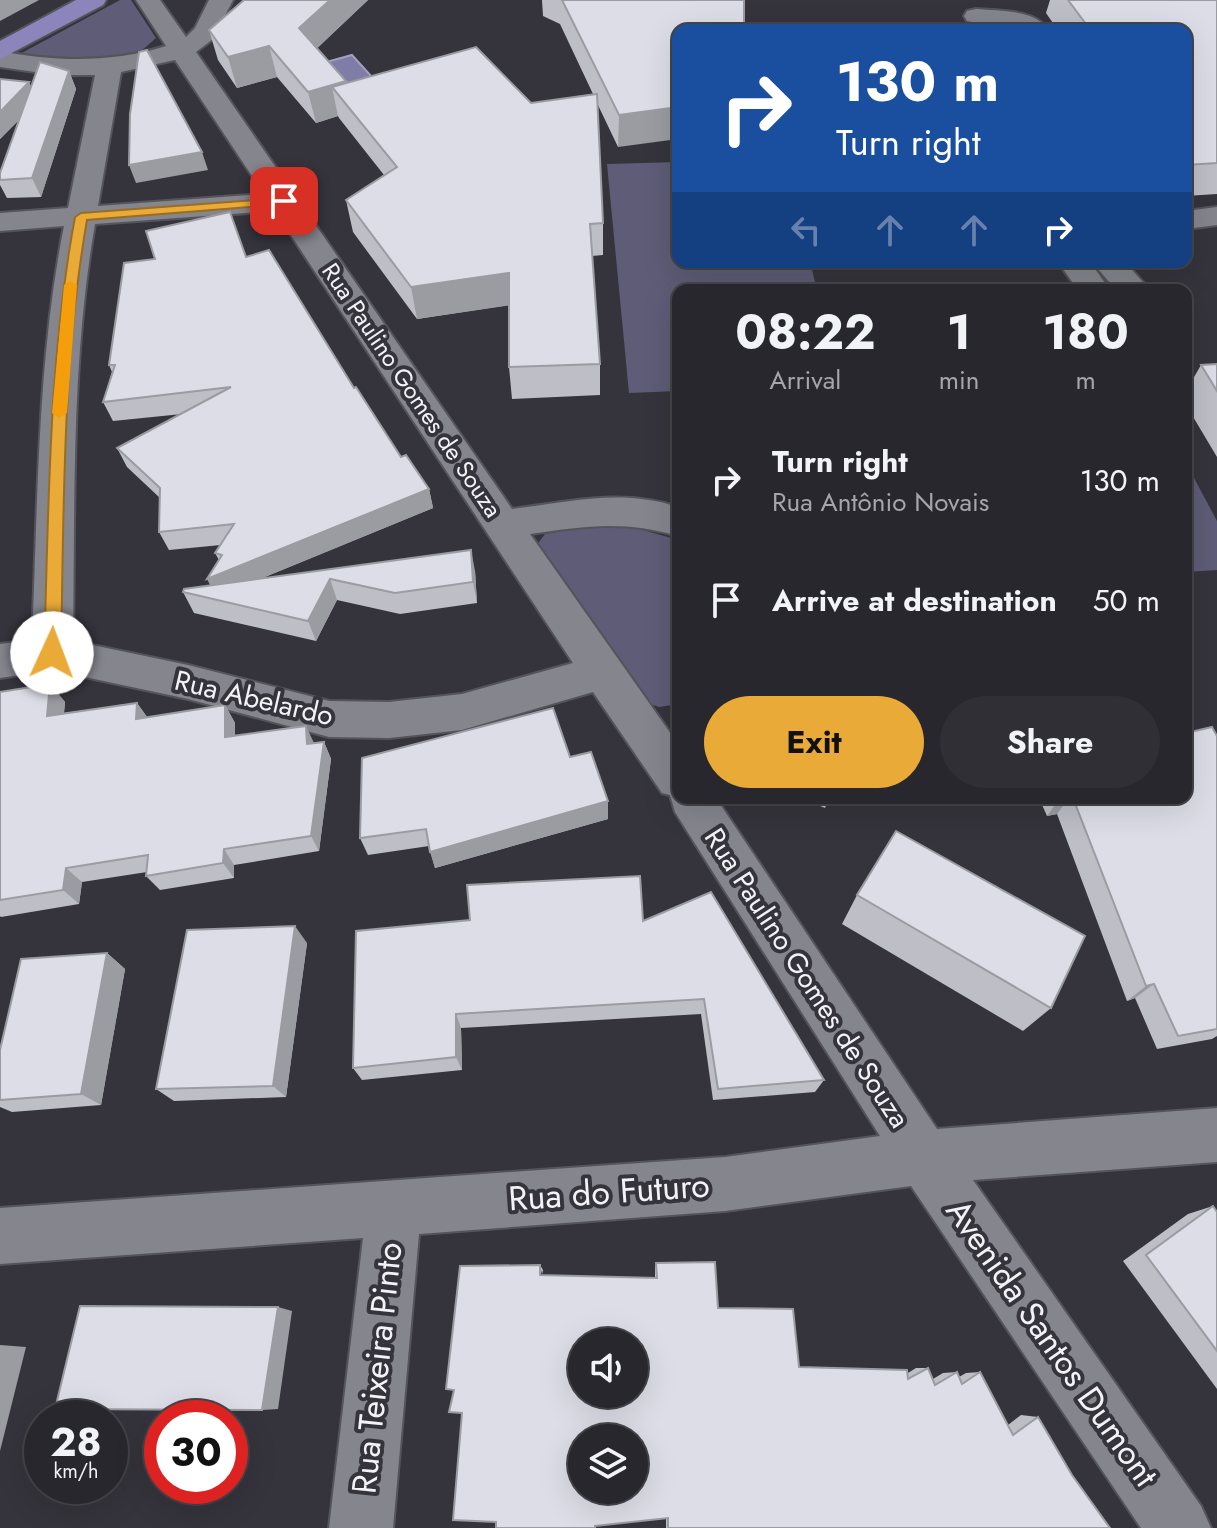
<!DOCTYPE html>
<html lang="en">
<head>
<meta charset="utf-8">
<style>
  body { margin:0; font-family:Jost,sans-serif; background:#302f35; color:#f1f3f6; height:100vh; display:flex; flex-direction:column; font-size:30px; white-space:nowrap }
  * { box-sizing:border-box; margin:0 }
  p { font-size:26px; color:#a5a5aa }
  .icon { flex:none; width:44px; height:44px; fill:none; stroke:currentColor; stroke-width:2; stroke-linecap:round; stroke-linejoin:round }
  .map { position:relative; flex:1; overflow:hidden }
  .sheet { position:absolute; left:672px; top:284px; width:520px; height:520px; display:flex; flex-direction:column; background:#28272d; border-radius:16px; box-shadow:0 8px 32px #0002,0 0 0 2px #444449 }
  .sheet>* { flex:none }
  .guide { position:absolute; left:672px; top:24px; width:520px; height:244px; border-radius:16px; box-shadow:0 8px 32px #0002,0 0 0 2px #444449; background:#1a4fa0; color:#fff; overflow:hidden }
  .tools { position:absolute; left:568px; top:1328px; display:grid; gap:16px }
  .tools a { display:grid; place-items:center; width:80px; height:80px; border-radius:50%; background:#28272d; box-shadow:0 8px 32px #0002,0 0 0 2px #444449; font-size:40px }
  .speed { position:absolute; left:24px; top:1400px; display:flex; gap:16px; font-size:40px; font-weight:700; text-align:center }
  .speed>* { display:grid; place-content:center; width:104px; height:104px; border-radius:50%; background:#28272d; box-shadow:0 8px 32px #0002,0 0 0 2px #444449; line-height:1 }
  .speed small { font-size:20px; font-weight:400 }
  .speed .limit { border:12px solid #d22; background:#fff; color:#111 }
  .pin { position:absolute; display:grid; place-items:center; width:68px; height:68px; color:#fff; margin:-34px; border-radius:16px; box-shadow:0 4px 12px #0006 }
  .me { position:absolute; width:88px; margin:-44px; rotate:2deg; stroke-linejoin:round; filter:drop-shadow(0 0 6px #0008) }
  .turn { display:flex; align-items:center; gap:28px; height:168px; padding:0 32px; font-size:36px }
  .turn .icon { width:104px; height:104px; stroke-width:2.5 }
  .turn b { display:block; font-size:56px; line-height:68px }
  .lanes { display:flex; align-items:center; height:76px; padding:0 32px; background:#0003; justify-content:center; gap:40px; direction:ltr }
  .lanes .off { opacity:.35 }
  .eta { display:flex; justify-content:space-evenly; align-items:center; height:136px; text-align:center }
  .eta b { font-size:48px; font-weight:700; line-height:56px }
  .primary-button { display:flex; gap:16px; margin-top:auto; padding:16px 32px }
  .primary-button a { flex:1; height:92px; border-radius:48px; background:#eaaa38; color:#111; font-size:32px; font-weight:700; line-height:92px; text-align:center }
  .primary-button a+a { background:#302f35; color:#f1f3f6 }
  ul { padding:0; list-style:none }
  li { display:flex; align-items:center; gap:24px; height:120px; padding:0 32px }
  li div { flex:1 }
  li b { display:block; font-size:30px }
  li em { font-style:normal }
  .map>svg:first-child { display:block }
</style>
</head>
<body>
<div class="map">
<svg width="1217" height="1528" viewBox="0 0 1217 1528">
  <rect width="100%" height="100%" fill="#35343c"/>
  <g fill="#5e5c76">
    <path d="M120,0H131L156,38L139,53L88,66L18,55Z"/>
    <path d="M678,162V262H810L817,290H678V391L629,393L607,164Z"/>
    <path d="M1186,463L1217,521V570L1186,572Z"/>
    <path d="M585,527H633L678,540V704L659,707L647,703L536,546L545,534Z"/>
  </g>
  <path fill="#7f7ca7" stroke="#a29fbf" stroke-width="2" d="M352,55L390,97L356,107L319,64Z"/>
  <g fill="none" stroke-linecap="round" stroke-linejoin="round">
    <g stroke="#54545a" stroke-width="4">
      <g id="minor">
        <path d="M136,0H160L186,37L195,28L209,0H233L213,39L196,52L512,509C568,502 623,488 678,507V536C625,520 584,526 530,534L678,744V798H716L937,1129L1217,1108V1162L973,1180L1201,1506L1211,1528H1141L911,1186L725,1211L419,1234L393,1528H329L363,1238L0,1264V1208L725,1157L880,1136L675,812L670,795L662,793L593,692L462,730L389,738L329,737L188,699L52,670L0,678V644L32,640C38,502 37,361 64,226L0,231V213L68,208L95,75H56L0,67V51C56,62 111,63 166,46ZM175,60L264,194L98,206L121,72ZM275,211L573,663L462,694L389,702L329,701L188,665L73,641C75,502 71,361 95,224Z"/>
        <path d="M976,9C999,11 1034,9 1049,30H1016L967,21L964,16L967,11Z"/>
        <path d="M1217,207V225L1186,229V211Z"/>
        <path d="M1058,262H1090L1110,290H1078Z"/>
        <path d="M1092,262H1125L1150,290H1116Z"/>
      </g>
    </g>
    <g stroke="#54545a" stroke-width="4">
      <path id="major" d="M76,0H106L103,5L0,59V41Z"/>
    </g>
    <use href="#minor" fill="#85858e" fill-rule="evenodd"/>
    <use href="#major" fill="#8b85bc" fill-rule="evenodd"/>
  </g>
  <g fill="#bebec7">
    <path d="M244,0H368L317,48L347,83L531,103L593,94L560,24L543,16L542,0H744L678,30L618,147L597,103L603,223V255L592,256L600,364V395L512,399L509,367V305L417,319L353,232L346,200L384,175L339,118L338,116L316,123L277,77L237,88L218,60L209,30Z"/>
    <path d="M1050,0H1217V194L1186,196V30L1055,26L1046,13Z"/>
    <path d="M69,71L76,89L41,197L7,198L0,185V173L20,119L0,139V79L29,82L31,87Z"/>
    <path d="M246,257L354,388L401,457L429,489L433,508L260,579L475,571L477,603L400,614L337,600L316,641L194,613L183,592L210,585L219,560L215,553L221,545L169,550L159,532L160,498L127,467L117,448L182,414L113,421L103,402L112,372L109,365Z"/>
    <path d="M1217,364V457L1186,405V391L1201,365Z"/>
    <path d="M50,684L65,702L64,713L137,703L147,717L225,705L235,723V736L314,743L324,742L331,759L319,851L234,865V878L160,890L146,876L147,872L82,882L79,904L1,917L0,916V692Z"/>
    <path d="M1217,736V1036L1212,1039L1157,1049L1135,998L1127,1001L1057,814L1047,816L1039,798H1186Z"/>
    <path d="M570,757L608,819L435,868L429,846L368,855L360,838Z"/>
    <path d="M801,798H829L825,808Z"/>
    <path d="M917,798H934L931,804Z"/>
    <path d="M857,895L1051,1008L1023,1031L842,924Z"/>
    <path d="M643,921L824,1080L815,1092L713,1100L701,1014L461,1028L462,1070L362,1080L353,1068L356,931Z"/>
    <path d="M307,943L286,1097L174,1101L156,1089Z"/>
    <path d="M107,953L125,969L101,1105L12,1112L0,1107V1050Z"/>
    <path d="M1213,1206L1217,1212V1389L1123,1261L1188,1214Z"/>
    <path d="M656,1263L799,1367L908,1373L916,1368H928L933,1379L943,1373L957,1372L959,1377L966,1373L980,1372L1008,1425L1021,1415L1038,1417L1072,1475L1110,1528H666V1518L596,1526L540,1265L543,1270L542,1275L655,1278V1267Z"/>
  </g>
  <g fill="#9b9ba2">
    <path d="M0,0H39L0,21Z"/>
    <path d="M330,0H368L306,59L299,28Z"/>
    <path d="M269,46L277,77L237,88L228,57Z"/>
    <path d="M69,71L76,89L41,197L32,178Z"/>
    <path d="M346,81L353,111L332,87L338,116L316,123L308,92Z"/>
    <path d="M29,82L37,101L0,139V112Z"/>
    <path d="M678,107V139L618,147L619,115Z"/>
    <path d="M202,152L208,170L136,183L129,165Z"/>
    <path d="M509,273L511,305L417,319L411,287Z"/>
    <path d="M429,489L433,508L216,597L207,579Z"/>
    <path d="M471,550L475,571L477,603L473,582Z"/>
    <path d="M330,579L337,600L316,641L308,621Z"/>
    <path d="M50,684L65,702L62,733L47,716Z"/>
    <path d="M137,703L150,721L136,719Z"/>
    <path d="M225,705L235,723V754L225,737Z"/>
    <path d="M306,726L314,743L307,744Z"/>
    <path d="M324,742L331,759L319,851L311,836Z"/>
    <path d="M1060,798H1069L1057,814L1047,816Z"/>
    <path d="M608,801V819L435,868L430,852Z"/>
    <path d="M224,849L234,865V878L223,863Z"/>
    <path d="M66,868L82,882L79,904L63,890Z"/>
    <path d="M295,926L307,943L286,1097L273,1086Z"/>
    <path d="M107,953L125,969L101,1105L81,1094Z"/>
    <path d="M1154,984L1135,998L1127,1001L1146,986Z"/>
    <path d="M456,1014L461,1028L462,1070L456,1057Z"/>
    <path d="M278,1307L292,1311L278,1409L262,1410Z"/>
    <path d="M0,1345L26,1347L0,1451Z"/>
  </g>
  <g fill="#dddde7" stroke="#9b9ba2" stroke-width="2" fill-rule="evenodd">
    <path d="M244,0H330L299,28L346,81L308,92L269,46L228,57L209,30Z"/>
    <path d="M562,0H744V26L811,27L812,30H678V107L619,115Z"/>
    <path d="M1068,0H1217V163L1186,165V30H996L1086,24Z"/>
    <path d="M476,47L531,103L597,94L603,223L590,224L600,364L509,367V273L411,287L346,200L397,167L332,87Z"/>
    <path d="M147,50L202,152L129,165L130,114L139,52Z"/>
    <path d="M40,62L69,71L32,178L0,180V173Z"/>
    <path d="M0,79L29,82L0,112Z"/>
    <path d="M230,212L246,257L269,250L354,388L356,387L401,457L406,455L429,489L207,579L222,555L215,553L234,524L159,532L160,488L117,448L231,387L103,402L115,365H109L124,263L155,259L146,231Z"/>
    <path d="M1217,364V391L1201,365Z"/>
    <path d="M471,550L473,582L395,593L330,579L308,621L183,592L184,589Z"/>
    <path d="M50,684L47,716L137,703L136,719L225,705V737L306,726L307,744L324,742L311,836L224,849L223,863L146,876L148,855L66,868L63,890L0,900V692Z"/>
    <path d="M553,708L570,757L591,752L608,801L430,852L426,829L360,838L362,758Z"/>
    <path d="M1212,727L1217,736V1029L1178,1036L1154,984L1146,986L1073,798H1186V733Z"/>
    <path d="M896,831L1085,936L1051,1008L857,895Z"/>
    <path d="M640,876L643,921L711,892L824,1080L718,1089L704,999L456,1014V1057L353,1068L356,931L470,920L467,885Z"/>
    <path d="M295,926L273,1086L156,1089L187,930Z"/>
    <path d="M107,953L81,1094L0,1100V1050L21,959Z"/>
    <path d="M1213,1206L1217,1212V1351L1146,1255Z"/>
    <path d="M715,1262L718,1308L793,1309L799,1367L907,1370L908,1379L928,1368L935,1385L957,1372L962,1384L980,1372L1013,1435L1038,1417L1072,1475L1110,1528H668V1518L595,1526V1528H496V1522L453,1520L462,1413L449,1412L454,1390L446,1389L460,1266L540,1265V1275L657,1278L656,1263ZM582,1342H634V1394H582ZM582,1438H634V1490H582Z"/>
    <path d="M80,1306L278,1307L262,1410L55,1409Z"/>
  </g>
  <path fill="#eaaa38" stroke="#986e24" stroke-width="2" d="M284,198L290,201L288,204L87,220C62,363 64,509 61,653L58,658H46L44,653C49,508 48,361 75,217L81,213Z"/>
  <path fill="#f59e0b" d="M70,281L77,285L67,413L59,418L52,413L64,285Z"/>
  <g text-anchor="middle" dominant-baseline="central" stroke-width="8" stroke-linejoin="round" paint-order="stroke">
    <g font-size="24" fill="#f2f2f7" stroke="#35343c">
      <text transform="translate(412 390) rotate(56)">Rua Paulino Gomes de Souza</text>
    </g>
    <g font-size="28" fill="#f2f2f7" stroke="#35343c">
      <text transform="translate(254 698) rotate(13)">Rua Abelardo</text>
      <text transform="translate(807 978) rotate(57)">Rua Paulino Gomes de Souza</text>
    </g>
    <g font-size="34" fill="#f2f2f7" stroke="#35343c">
      <text transform="translate(609 1192) rotate(-4)">Rua do Futuro</text>
      <text transform="translate(1052 1343) rotate(55)">Avenida Santos Dumont</text>
      <text transform="translate(377 1368) rotate(-84)">Rua Teixeira Pinto</text>
    </g>
  </g>
</svg>
<div class="tools">
<a><svg class="icon" aria-label="sound" viewBox="0 0 24 24"><path d="M4 9h4l5-4v14l-5-4H4zM17 9q2 3 0 6"/></svg></a>
<a><svg class="icon" aria-label="layers" viewBox="0 0 24 24"><path d="M12 4l9 5-9 5-9-5zM3 14l9 5 9-5"/></svg></a>
</div>
<div class="speed"><div>28<small>km/h</small></div><div class="limit">30</div></div>
<div class="pin" style="left:284px;top:201px;background:#d93025"><svg class="icon" aria-label="arrive" viewBox="0 0 24 24"><path d="M6 21V4h12l-3 4 3 4H6"/></svg></div>
<svg class="me" style="left:52px;top:653px" viewBox="-20 -20 40 40"><circle r="19" fill="#fff"/><path d="M0-13L10 11 0 6-10 11z" fill="#eaaa38"/></svg>
<div class="guide">
<div class="turn"><svg class="icon" aria-label="right" viewBox="0 0 24 24"><path d="M7 20v-9h11M14 6l5 5-5 5"/></svg><div><b>130 m</b>Turn right</div></div>
<div class="lanes"><svg class="icon off" aria-label="left" viewBox="0 0 24 24"><path d="M17 20v-9H6M10 6l-5 5 5 5"/></svg><svg class="icon off" aria-label="ahead" viewBox="0 0 24 24"><path d="M12 20V5M6 11l6-6 6 6"/></svg><svg class="icon off" aria-label="ahead" viewBox="0 0 24 24"><path d="M12 20V5M6 11l6-6 6 6"/></svg><svg class="icon" aria-label="right" viewBox="0 0 24 24"><path d="M7 20v-9h11M14 6l5 5-5 5"/></svg></div>
</div>
<section class="sheet">
<div class="eta">
<div><b>08:22</b><p>Arrival</p></div>
<div><b>1</b><p>min</p></div>
<div><b>180</b><p>m</p></div>
</div>
<ul>
<li><svg class="icon" aria-label="right" viewBox="0 0 24 24"><path d="M7 20v-9h11M14 6l5 5-5 5"/></svg><div><b>Turn right</b><p>Rua Antônio Novais</p></div><em>130 m</em></li>
<li><svg class="icon" aria-label="arrive" viewBox="0 0 24 24"><path d="M6 21V4h12l-3 4 3 4H6"/></svg><div><b>Arrive at destination</b></div><em>50 m</em></li>
</ul>
<div class="primary-button"><a>Exit</a><a>Share</a></div>
</section>
</div>
</body>
</html>
